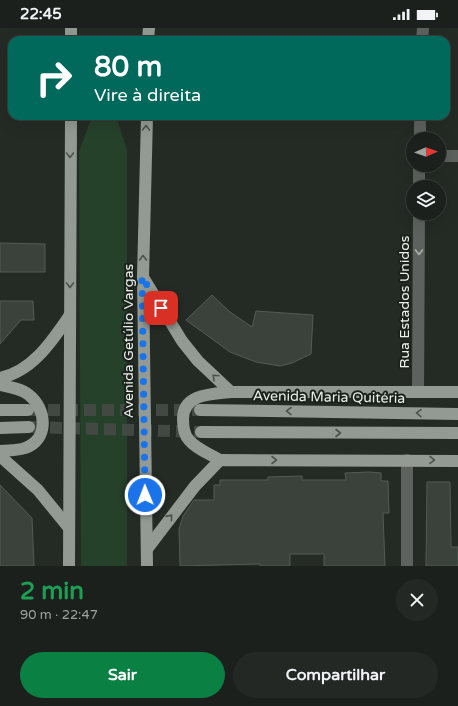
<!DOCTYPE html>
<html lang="pt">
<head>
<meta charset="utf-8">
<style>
  body { margin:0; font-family:"Varela Round",sans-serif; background:#242825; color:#f1f3f6; height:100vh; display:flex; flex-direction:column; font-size:15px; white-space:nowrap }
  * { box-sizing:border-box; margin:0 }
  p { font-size:13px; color:#a0a3a3 }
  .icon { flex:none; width:22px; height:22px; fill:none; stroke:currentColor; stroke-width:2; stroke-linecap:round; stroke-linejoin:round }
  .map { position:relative; height:538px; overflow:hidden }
  .sheet { display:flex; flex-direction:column; background:#1b201c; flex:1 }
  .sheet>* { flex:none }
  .banner { position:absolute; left:8px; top:8px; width:442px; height:84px; border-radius:12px; box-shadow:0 4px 16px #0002,0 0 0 1px #393e3b; background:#00695c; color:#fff; overflow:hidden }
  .needle { width:26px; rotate:88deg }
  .fabs { position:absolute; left:406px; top:104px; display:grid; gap:8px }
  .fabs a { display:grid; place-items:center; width:40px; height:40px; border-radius:50%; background:#1b201c; box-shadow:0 4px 16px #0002,0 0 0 1px #393e3b; font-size:20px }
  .pin { position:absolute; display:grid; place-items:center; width:34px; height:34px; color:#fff; margin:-17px; border-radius:8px; box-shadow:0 2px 6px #0006 }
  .me { position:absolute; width:44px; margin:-22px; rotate:359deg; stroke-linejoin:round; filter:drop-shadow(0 0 3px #0008) }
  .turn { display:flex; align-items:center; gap:14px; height:84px; padding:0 20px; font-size:18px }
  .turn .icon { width:52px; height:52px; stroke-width:2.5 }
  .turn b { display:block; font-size:28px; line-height:34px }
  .round { display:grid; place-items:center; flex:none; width:42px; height:42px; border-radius:21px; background:#242825 }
  .headline { display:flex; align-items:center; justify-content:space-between; height:68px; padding:0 20px }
  h1 { font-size:24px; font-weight:800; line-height:30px; color:#1e9e55 }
  .button { display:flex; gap:8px; margin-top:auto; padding:8px 20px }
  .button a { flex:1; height:46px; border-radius:24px; background:#0b8043; color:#fff; font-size:16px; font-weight:800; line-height:46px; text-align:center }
  .button a+a { background:#242825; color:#f1f3f6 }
  .status { display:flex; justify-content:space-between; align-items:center; height:28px; padding:0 20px; background:#1b201c; direction:ltr }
  .status svg { height:11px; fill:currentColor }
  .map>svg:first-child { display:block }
</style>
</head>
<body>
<div class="status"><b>22:45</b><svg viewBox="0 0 49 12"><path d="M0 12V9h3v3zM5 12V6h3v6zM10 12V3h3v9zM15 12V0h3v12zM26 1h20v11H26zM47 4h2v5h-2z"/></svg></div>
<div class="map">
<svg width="458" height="538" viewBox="0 0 458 538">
  <rect width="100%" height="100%" fill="#242b25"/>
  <path fill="#25412a" d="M92,88H116L127,122V538H81L79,124Z"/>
  <g fill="#3a423b" stroke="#535c54">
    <path d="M0,215L45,216V244H0Z"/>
    <path d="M212,267L230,284L252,299L256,283L313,287L311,326L292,335L280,338L256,334L230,324L186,292Z"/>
    <path d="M0,273H33L34,292H21L0,316Z"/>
    <path d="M369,444L381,445V453H388L389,485H383L385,538H324V526H290V538H260V536L180,538L179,501L183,488L194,472H214V457H220V452H268V449L302,448V452H346L345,445Z"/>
    <path d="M427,454H450L451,519H458V538H426Z"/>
    <path d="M0,457L32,490L34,538H0Z"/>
  </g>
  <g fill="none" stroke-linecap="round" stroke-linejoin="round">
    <g stroke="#424943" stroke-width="12" stroke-dasharray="12 6" stroke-linecap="butt">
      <path d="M30,382H200"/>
      <path d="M32,399L201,404"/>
    </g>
    <g stroke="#5e625f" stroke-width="12">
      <path d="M422,12L423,0"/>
      <path d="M420,111V88"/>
      <path d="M439,128H458"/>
      <path d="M419,159V137"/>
      <path d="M418,364L419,185"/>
      <path d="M407,432V538"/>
    </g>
    <g stroke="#929a93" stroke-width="12">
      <path d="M71,12V0"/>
      <path d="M148,12L149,0"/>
      <path d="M147,88L143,249L147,538"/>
      <path d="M143,249L182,313L198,333L231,364H458"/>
      <path d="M0,350C33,343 52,313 70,287"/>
      <path d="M0,357C10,359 22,361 29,367C47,381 49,412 25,420C17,423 8,422 0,423"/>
      <path d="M0,382H28"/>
      <path d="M200,382L458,386"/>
      <path d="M0,400L29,399"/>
      <path d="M201,404L458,405"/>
      <path d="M0,428L38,462L69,500"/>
      <path d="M220,432C210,426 196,421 189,412C184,407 183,398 183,391C183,366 211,366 231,364"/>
      <path d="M147,521L195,458L220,432L458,433"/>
      <path d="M69,538L71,88"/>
    </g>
  </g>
  <defs><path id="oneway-chevron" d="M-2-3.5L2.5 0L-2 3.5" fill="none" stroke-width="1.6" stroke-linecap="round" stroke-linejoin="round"/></defs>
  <g stroke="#4b524c">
    <use href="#oneway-chevron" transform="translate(146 100) rotate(-89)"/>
    <use href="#oneway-chevron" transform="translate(70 127) rotate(90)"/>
    <use href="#oneway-chevron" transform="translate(143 230) rotate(-89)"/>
    <use href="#oneway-chevron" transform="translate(70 257) rotate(90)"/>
    <use href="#oneway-chevron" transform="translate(215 349) rotate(-137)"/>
    <use href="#oneway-chevron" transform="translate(289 383) rotate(-179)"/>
    <use href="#oneway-chevron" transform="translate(419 385) rotate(-179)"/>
    <use href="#oneway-chevron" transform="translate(338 405)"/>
    <use href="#oneway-chevron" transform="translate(274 432)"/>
    <use href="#oneway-chevron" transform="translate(432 432) rotate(1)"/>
    <use href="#oneway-chevron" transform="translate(170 489) rotate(-51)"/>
  </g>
  <use stroke="#acb0ac" href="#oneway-chevron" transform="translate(419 224) rotate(90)"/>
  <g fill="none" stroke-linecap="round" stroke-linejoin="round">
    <path stroke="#1a73e8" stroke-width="7" stroke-dasharray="0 12.6" d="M145,467L142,249L161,280"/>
  </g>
  <g text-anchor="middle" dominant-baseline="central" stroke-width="4" stroke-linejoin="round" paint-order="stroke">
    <g font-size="14" fill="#ebf0eb" stroke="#1b221c">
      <text transform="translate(404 274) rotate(-90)">Rua Estados Unidos</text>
      <text transform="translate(128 313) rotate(-90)">Avenida Getúlio Vargas</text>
      <text transform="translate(329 369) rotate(1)">Avenida Maria Quitéria</text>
    </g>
  </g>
</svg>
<div class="fabs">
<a><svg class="needle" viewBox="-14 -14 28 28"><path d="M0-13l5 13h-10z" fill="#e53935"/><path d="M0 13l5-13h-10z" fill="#a0a3a3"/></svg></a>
<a><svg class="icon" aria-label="layers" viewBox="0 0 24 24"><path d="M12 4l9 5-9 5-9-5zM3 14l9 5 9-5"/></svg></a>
</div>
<div class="pin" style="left:161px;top:280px;background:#d93025"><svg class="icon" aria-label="arrive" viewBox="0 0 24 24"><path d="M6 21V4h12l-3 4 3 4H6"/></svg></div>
<svg class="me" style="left:145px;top:467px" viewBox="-20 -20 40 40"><circle r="17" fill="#1a73e8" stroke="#fff" stroke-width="3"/><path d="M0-11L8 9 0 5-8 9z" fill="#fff"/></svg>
<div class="banner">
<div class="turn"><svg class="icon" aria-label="right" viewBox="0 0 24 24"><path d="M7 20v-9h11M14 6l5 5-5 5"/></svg><div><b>80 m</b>Vire à direita</div></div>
</div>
</div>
<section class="sheet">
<div class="headline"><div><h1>2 min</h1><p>90 m · 22:47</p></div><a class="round"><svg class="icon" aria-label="close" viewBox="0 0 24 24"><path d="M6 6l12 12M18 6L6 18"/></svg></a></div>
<div class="button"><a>Sair</a><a>Compartilhar</a></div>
</section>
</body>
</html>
